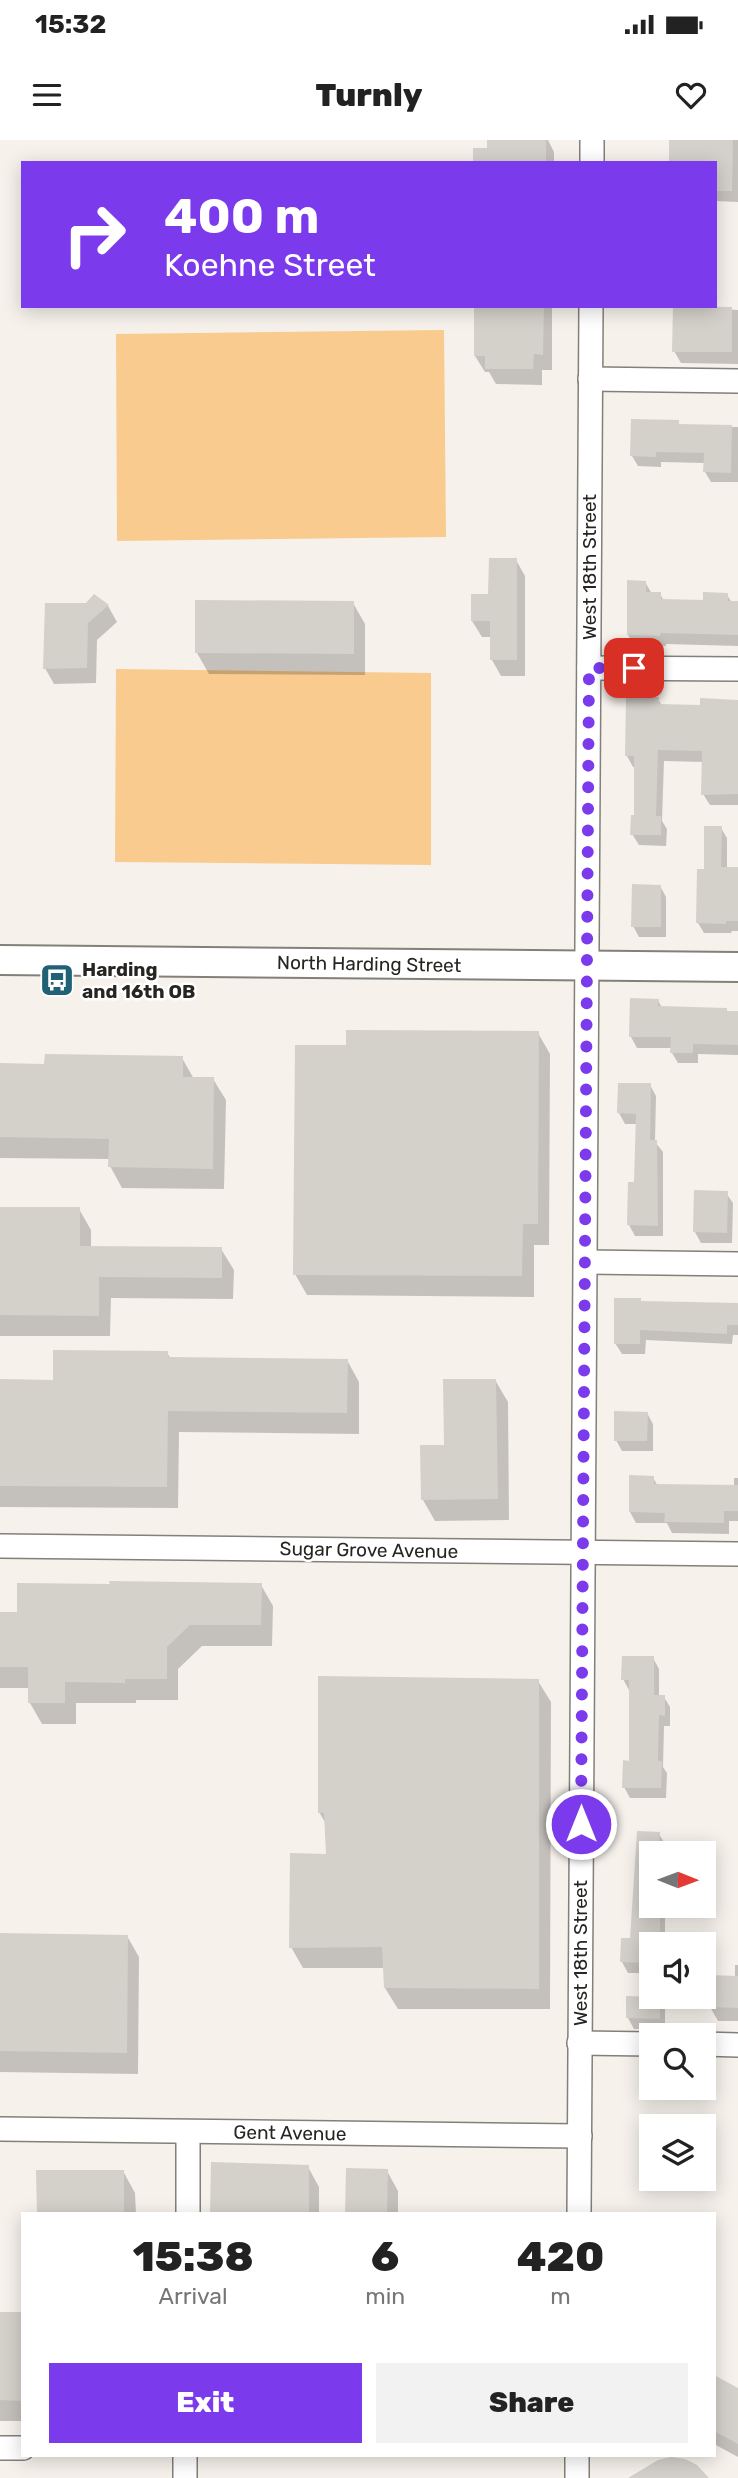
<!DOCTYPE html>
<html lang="en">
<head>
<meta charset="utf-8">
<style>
  body { margin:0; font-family:Rubik,sans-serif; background:#f2f2f2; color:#222; height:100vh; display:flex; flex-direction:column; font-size:26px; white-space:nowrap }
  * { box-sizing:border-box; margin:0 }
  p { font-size:23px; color:#767676 }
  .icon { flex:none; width:38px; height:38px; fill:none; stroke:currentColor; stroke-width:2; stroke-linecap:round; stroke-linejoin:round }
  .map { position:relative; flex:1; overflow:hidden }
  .side { position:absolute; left:21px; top:2072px; width:695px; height:245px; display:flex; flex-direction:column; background:#fff; border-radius:0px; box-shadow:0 4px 18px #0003 }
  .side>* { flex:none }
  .guide { position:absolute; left:21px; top:21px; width:696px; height:147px; border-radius:0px; box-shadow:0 4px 18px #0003; background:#7c3aed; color:#fff; overflow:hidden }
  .needle { width:46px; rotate:91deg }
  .fabs { position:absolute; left:639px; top:1701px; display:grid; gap:14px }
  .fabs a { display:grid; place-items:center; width:77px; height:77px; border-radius:0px; background:#fff; box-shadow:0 4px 18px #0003; font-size:35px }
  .pin { position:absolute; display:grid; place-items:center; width:60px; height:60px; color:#fff; margin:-30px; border-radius:14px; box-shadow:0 4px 10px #0006 }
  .me { position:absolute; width:77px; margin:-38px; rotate:0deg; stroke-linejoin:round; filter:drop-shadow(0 0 5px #0008) }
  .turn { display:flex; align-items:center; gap:24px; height:147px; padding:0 28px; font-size:32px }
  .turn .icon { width:91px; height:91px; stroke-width:2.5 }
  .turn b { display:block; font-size:49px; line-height:60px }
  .eta { display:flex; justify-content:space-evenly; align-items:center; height:119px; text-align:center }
  .eta b { font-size:42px; font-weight:800; line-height:49px }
  .action { display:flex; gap:14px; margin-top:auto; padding:14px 28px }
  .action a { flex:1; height:80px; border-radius:0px; background:#7c3aed; color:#fff; font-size:28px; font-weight:800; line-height:80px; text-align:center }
  .action a+a { background:#f2f2f2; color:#222 }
  .status { display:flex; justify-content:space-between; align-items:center; height:49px; padding:0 35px; background:#fff; direction:ltr }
  .status svg { height:19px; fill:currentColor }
  header { display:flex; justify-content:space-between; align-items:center; height:91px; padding:0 28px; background:#fff; font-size:32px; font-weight:800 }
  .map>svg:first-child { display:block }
</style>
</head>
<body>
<div class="status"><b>15:32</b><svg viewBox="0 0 49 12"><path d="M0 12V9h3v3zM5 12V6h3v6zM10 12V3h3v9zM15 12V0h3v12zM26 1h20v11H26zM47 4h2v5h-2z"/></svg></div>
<header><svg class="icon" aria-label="menu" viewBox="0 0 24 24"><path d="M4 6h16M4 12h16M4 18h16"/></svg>Turnly<svg class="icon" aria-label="heart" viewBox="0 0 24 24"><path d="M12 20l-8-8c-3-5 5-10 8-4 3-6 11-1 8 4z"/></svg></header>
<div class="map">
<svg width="738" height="2338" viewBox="0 0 738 2338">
  <rect width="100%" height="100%" fill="#f6f1eb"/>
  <g fill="#f9cb8e">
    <path d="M444,190L446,397L117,401L116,194Z"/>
    <path d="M116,529L431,533V725L115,722Z"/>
  </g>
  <g fill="#0003">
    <path d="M489,0H548L554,12V23H474L489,10Z"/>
    <path d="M671,0H738V62L716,61V23Z"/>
    <path d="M476,166H552V230H542V245L496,244L489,232H485L475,216Z"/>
    <path d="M675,166L738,170V224L681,223L674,211Z"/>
    <path d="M678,282L680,286L738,287V342H711L705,332V323L661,322V327L638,326L632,316Z"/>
    <path d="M516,420L525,436V536H501L492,520V497H482L472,481Z"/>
    <path d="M645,442L652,454H660L664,461H705L727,455L732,463H738V506L666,504V506H635L628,495Z"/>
    <path d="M95,457L108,466L117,482L97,500L96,543L54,544L45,528L86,465Z"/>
    <path d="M353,463L365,484V535L209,534L197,513Z"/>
    <path d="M658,559L662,566L702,567L738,561V665H710L703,654L704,622L664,621L662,681L667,689L666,706L639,705L632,694L636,677V627H633L627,616Z"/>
    <path d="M721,688L727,698V729H738V791H732L731,793H704L698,783L705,731Z"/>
    <path d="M660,746L666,757V797H639L633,786Z"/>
    <path d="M632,860H658L662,868L726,870L728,873H738V915L698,914V923H678L672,913V908H637L631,897Z"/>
    <path d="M538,893L550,914L549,1105H534V1157L307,1155L295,1134L348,907Z"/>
    <path d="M182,918L194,939H213L226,960L224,1049L122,1048L110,1026V1019L0,1018V925L46,926Z"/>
    <path d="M650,945L656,956L655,1002L663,1012V1096H635L629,1085L636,1044L637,984H625L619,973Z"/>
    <path d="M726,1053L733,1063L732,1103H701L695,1092Z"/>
    <path d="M0,1068L79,1069L91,1090V1108L221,1109L234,1130L233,1159L111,1158L110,1196H0Z"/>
    <path d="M738,1159V1195H733L732,1204L646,1200L645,1214H622L615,1203L641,1163L738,1165Z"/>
    <path d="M167,1213L171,1219L347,1220L359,1242V1294L179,1292L178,1368L0,1367V1241H54Z"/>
    <path d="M495,1240L508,1262L509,1380L435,1381L423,1360L445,1307Z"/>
    <path d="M647,1273L653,1284V1311H622L616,1300Z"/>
    <path d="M653,1338L658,1346L734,1347V1338H738V1381H729V1394L672,1393L667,1383H636L630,1372Z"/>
    <path d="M261,1445L273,1466L272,1506H202L178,1529V1560H136V1563H76V1584H42L30,1563V1548H0V1474H18Z"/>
    <path d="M653,1518L659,1529V1557H664L670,1567V1586H664L663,1627L667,1633L666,1658H630L624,1647L630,1622L629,1550L623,1539Z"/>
    <path d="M538,1541L551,1562L550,1869H398L385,1848V1828H303L291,1807L327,1716L326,1684L319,1672Z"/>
    <path d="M638,1693L659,1694L665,1704V1713H651V1766H674H665V1804H651V1833H628L622,1822L632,1800Z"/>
    <path d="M0,1795L127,1796L139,1817L138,1934L0,1932Z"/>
    <path d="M735,1825H738V1881H718L710,1867L735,1837Z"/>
    <path d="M659,1858L665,1869V1889H634L628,1878Z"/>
    <path d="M308,2027L319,2047V2074H212Z"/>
    <path d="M123,2031L135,2053L136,2074H38Z"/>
    <path d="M387,2031L398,2051V2074H347Z"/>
    <rect x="0" y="2174" width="23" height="107"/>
    <path d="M714,2237L738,2250V2317L714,2304Z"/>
  </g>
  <g fill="#d4d0ca">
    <path d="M487,0H546V23H473V8H487Z"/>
    <path d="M669,0H733L732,51H716V23H669Z"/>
    <path d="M474,166H544L543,215L534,214L533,229H485V216H474Z"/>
    <path d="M673,166L732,167V212H672Z"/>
    <path d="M631,279L679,280V284L732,285L731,333L703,332L704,313L656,312V317L630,316Z"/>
    <path d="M489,418H517V520H490V481H471V454H488Z"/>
    <path d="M627,440L646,441V452H661V459L703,460V452L728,453V461H738V495L660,493V496L627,495Z"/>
    <path d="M94,454L109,465L88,483L87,528L43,529L45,463H86Z"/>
    <path d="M195,460L354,461V514L195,513Z"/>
    <path d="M626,557H659V564L700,565V558L738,560V654L701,655L702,611L658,610L656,676H661V695H630L631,675H634V616H625Z"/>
    <path d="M704,686H722L721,727H738V781H726V784L696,783L697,729H704Z"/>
    <path d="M632,744L661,745V787H631Z"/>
    <path d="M630,858L659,859L658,866L727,868V871H738V905L693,904V913H670L671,897H629Z"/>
    <path d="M346,890L539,891L538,1084H523L522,1136L293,1135L295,905H346Z"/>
    <path d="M45,914L183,916V937H214L213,1029L108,1027L109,999L0,997V923L44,924Z"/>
    <path d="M618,943H651L650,1000H657L658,1086L627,1085L628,1042H634L636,974L617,973Z"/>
    <path d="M694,1050L728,1051L727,1093L693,1092Z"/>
    <path d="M0,1067H80V1106L222,1107V1138L99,1137V1176L0,1175Z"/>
    <path d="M614,1158H641V1161L738,1163V1185H727V1194L640,1190V1204H614Z"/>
    <path d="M53,1210L168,1211V1217L348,1219L347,1273L168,1271L167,1347L0,1346V1239L53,1240Z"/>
    <path d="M443,1239H496L498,1359L421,1360L420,1305H444Z"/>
    <path d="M614,1271L648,1272L647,1301H614Z"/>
    <path d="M629,1335L654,1336V1344L738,1345V1371H724V1383L664,1382L665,1373L629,1372Z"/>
    <path d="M109,1441L262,1443L261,1485H190L167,1507V1539H125V1543L65,1542V1563H28V1527H0V1472H17V1443L110,1444Z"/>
    <path d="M622,1516H654V1555H665V1576L659,1575L658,1621H662L661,1648H622L623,1620L629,1621V1540H621Z"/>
    <path d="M318,1536L539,1539V1849L384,1848L382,1807L289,1808L290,1713L326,1714L324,1673H318Z"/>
    <path d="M637,1691L660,1692L659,1713H651V1771H660V1804H651V1823L620,1822L621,1798H630Z"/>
    <path d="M0,1793L128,1795L127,1913L0,1911Z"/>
    <path d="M709,1835L738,1836V1868L708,1867Z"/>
    <path d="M626,1856L660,1857V1879L626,1878Z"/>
    <path d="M211,2022L309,2025V2074H210Z"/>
    <path d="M346,2028L388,2029L387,2074H345Z"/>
    <path d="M36,2030H124V2074H37Z"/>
    <path d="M0,2172H23V2261L0,2260Z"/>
    <path d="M714,2235L738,2248V2304L714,2291Z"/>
    <path d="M671,2317L685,2319L697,2325L709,2338H628L658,2320Z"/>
  </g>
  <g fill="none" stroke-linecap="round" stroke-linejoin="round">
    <g stroke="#837f79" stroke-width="26">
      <g id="minor">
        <path d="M592,23V0"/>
        <path d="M590,239L738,241"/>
        <path d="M589,528L738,529"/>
        <path d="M586,1122L738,1124"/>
        <path d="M0,1406L738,1414"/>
        <path d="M579,1903L651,1904"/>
        <path d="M704,1904L738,1905"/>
        <path d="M0,1989L580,1996"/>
        <path d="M188,2074V1992"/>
        <path d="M579,2074L591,166"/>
        <path d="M0,2308H23"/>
        <path d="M185,2338V2315"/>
        <path d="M577,2338V2315"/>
      </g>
    </g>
    <g stroke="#837f79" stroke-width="32">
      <path id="tertiary" d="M0,820L738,827"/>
    </g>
    <use href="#minor" stroke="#fff" stroke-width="23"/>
    <use href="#tertiary" stroke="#fff" stroke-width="28"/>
  </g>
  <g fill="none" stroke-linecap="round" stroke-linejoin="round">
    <path stroke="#7c3aed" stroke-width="12" stroke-dasharray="0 21.6" d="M581,1684L589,528H634"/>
  </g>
  <defs>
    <g id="bus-square" transform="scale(1.75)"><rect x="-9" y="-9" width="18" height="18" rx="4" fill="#216176" stroke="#fff"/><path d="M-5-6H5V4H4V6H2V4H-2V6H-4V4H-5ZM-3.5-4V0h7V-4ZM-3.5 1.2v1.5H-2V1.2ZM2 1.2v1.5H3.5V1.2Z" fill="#fff"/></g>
  </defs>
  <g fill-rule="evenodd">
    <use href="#bus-square" x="57" y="840"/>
  </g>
  <g text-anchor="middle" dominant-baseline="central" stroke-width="5" stroke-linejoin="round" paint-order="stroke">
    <g font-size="19" fill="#262522" stroke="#fff">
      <text transform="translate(589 427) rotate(-90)">West 18th Street</text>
      <text transform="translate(369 824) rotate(1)">North Harding Street</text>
      <text transform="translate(369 1410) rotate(1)">Sugar Grove Avenue</text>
      <text transform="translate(580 1813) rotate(-90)">West 18th Street</text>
      <text transform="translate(290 1993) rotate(1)">Gent Avenue</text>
    </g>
    <g font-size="19" font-weight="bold" fill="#262522" stroke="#fff" text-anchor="start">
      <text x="82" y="829">Harding<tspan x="82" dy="22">and 16th OB</tspan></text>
    </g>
  </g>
</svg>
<div class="fabs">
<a><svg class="needle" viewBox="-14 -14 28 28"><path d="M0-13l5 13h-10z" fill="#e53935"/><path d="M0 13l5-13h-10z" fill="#767676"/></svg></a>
<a><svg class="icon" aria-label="sound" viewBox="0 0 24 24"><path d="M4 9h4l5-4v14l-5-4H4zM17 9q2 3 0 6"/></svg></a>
<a><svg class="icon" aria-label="search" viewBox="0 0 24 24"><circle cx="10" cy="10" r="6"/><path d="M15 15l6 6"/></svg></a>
<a><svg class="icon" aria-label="layers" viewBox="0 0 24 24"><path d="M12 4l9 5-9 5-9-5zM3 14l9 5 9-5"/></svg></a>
</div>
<div class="pin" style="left:634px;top:528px;background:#d93025"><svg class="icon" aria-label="arrive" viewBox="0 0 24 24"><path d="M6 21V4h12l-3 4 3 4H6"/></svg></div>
<svg class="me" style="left:581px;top:1684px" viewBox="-20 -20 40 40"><circle r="17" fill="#7c3aed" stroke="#fff" stroke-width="3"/><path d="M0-11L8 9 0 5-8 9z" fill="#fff"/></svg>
<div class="guide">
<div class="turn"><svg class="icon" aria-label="right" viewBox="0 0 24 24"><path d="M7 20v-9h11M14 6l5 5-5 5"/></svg><div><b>400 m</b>Koehne Street</div></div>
</div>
<section class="side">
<div class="eta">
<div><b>15:38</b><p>Arrival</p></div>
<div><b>6</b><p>min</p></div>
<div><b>420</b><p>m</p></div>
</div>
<div class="action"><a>Exit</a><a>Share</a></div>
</section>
</div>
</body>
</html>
